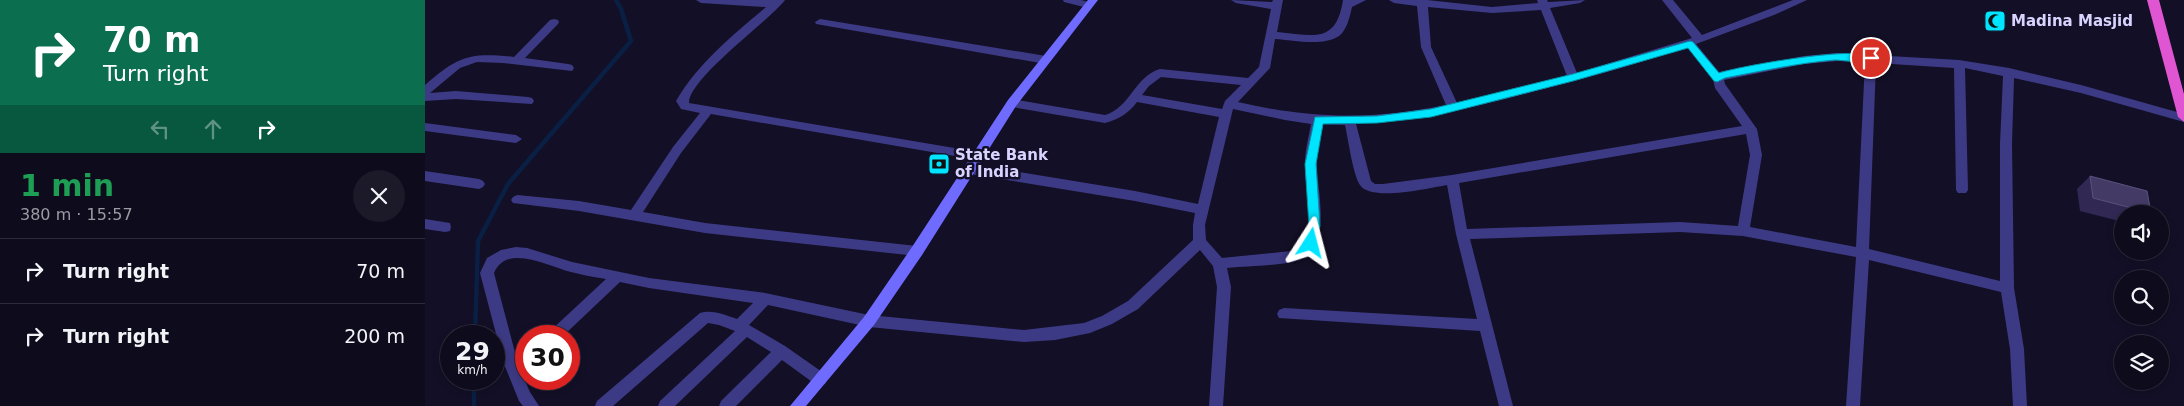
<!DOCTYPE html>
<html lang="en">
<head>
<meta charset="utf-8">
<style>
  body { margin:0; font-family:"DejaVu Sans",sans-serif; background:#1c1929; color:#f1f3f6; height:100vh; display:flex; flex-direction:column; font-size:19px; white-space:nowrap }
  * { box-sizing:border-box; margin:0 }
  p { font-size:16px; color:#9b9ba3 }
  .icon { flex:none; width:28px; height:28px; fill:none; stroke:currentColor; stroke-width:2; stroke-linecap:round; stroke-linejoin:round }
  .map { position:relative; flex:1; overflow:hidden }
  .details { display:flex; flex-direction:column; background:#0e0b1c; width:425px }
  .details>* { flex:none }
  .banner { background:#0b6e4f; color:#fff; overflow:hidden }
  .tools { position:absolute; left:1689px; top:205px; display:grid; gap:10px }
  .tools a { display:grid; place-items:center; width:55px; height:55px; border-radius:50%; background:#0e0b1c; box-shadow:0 2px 8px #0003,0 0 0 1px #2e2b3b; font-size:25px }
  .speed { position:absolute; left:15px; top:325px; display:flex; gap:10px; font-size:25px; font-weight:700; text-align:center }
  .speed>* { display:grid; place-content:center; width:65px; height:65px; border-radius:50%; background:#0e0b1c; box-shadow:0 2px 8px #0003,0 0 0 1px #2e2b3b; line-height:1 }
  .speed small { font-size:12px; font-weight:400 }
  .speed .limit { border:8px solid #d22; background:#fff; color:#111 }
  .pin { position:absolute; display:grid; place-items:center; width:42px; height:42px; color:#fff; margin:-21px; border:2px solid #fff; border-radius:50%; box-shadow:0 1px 5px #0007 }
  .me { position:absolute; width:55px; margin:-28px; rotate:9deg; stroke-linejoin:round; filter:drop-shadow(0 0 4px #0008) }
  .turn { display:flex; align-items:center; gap:18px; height:105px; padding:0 20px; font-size:22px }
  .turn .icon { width:65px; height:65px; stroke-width:2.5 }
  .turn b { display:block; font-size:35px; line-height:42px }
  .lanes { display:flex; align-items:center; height:48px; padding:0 20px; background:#0003; justify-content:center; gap:25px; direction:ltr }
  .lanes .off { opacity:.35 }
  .round { display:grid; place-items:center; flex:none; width:52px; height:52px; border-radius:26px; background:#1c1929 }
  .summary { display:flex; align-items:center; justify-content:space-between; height:85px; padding:0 20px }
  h1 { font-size:30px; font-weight:600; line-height:38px; color:#1e9e55 }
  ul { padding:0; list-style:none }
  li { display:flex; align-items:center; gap:15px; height:65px; padding:0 20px; border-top:1px solid #2e2b3b }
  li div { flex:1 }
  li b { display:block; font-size:19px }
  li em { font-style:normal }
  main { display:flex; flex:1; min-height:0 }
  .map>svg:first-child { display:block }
</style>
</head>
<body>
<main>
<section class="details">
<div class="banner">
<div class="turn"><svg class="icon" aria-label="right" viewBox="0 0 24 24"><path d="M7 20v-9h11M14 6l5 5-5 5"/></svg><div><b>70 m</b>Turn right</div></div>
<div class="lanes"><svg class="icon off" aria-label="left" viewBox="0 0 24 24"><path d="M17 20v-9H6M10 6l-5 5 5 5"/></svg><svg class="icon off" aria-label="ahead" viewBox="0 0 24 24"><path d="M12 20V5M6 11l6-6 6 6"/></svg><svg class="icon" aria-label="right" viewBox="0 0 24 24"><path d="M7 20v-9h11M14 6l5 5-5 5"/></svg></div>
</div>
<div class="summary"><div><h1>1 min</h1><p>380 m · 15:57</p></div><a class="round"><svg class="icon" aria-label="close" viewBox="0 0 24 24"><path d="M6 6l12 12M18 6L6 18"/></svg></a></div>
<ul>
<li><svg class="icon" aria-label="right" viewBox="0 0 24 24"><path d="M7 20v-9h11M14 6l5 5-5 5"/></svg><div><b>Turn right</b></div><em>70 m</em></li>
<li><svg class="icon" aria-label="right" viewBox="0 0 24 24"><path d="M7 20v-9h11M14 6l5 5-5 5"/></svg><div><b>Turn right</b></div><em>200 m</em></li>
</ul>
</section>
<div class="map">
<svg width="1759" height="406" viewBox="0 0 1759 406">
  <rect width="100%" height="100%" fill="#130f26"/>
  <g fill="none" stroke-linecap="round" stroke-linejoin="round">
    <g stroke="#0a1f44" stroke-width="4.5">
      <path d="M50,336L53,241L83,184L206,41L196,9L191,0"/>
      <path d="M49,379V406"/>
    </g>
    <g fill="#3d3a85" fill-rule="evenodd">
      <path d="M271,0H360C344,21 263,79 264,103L553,152L559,156L553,160L286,114L256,153L218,212L280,223L492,246L497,247L499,251L497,255L492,256L280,233L154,211L88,203L86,200L88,197L92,195L154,201L206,210L248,147L275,113L256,109L251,101C273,63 308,35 341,7L276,3Z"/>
      <path d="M638,0H656L667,3L668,5L663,8L639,2Z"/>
      <path d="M806,0L847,2L848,0H858L852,32C888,35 911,45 918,0H941L927,7C925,16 922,30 914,36C897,47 868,40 850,39L845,68L813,102C886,119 947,120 1021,105L996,47L992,6L969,3L964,0H1002L1067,7L1113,3L1112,0H1122L1123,2L1160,0L1155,3L1125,8L1152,73L1267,38L1237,0H1248L1277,35L1368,0H1382L1349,15L1271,44L1294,72L1379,56L1412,53L1534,60L1584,68L1656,85L1759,114V122L1656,93L1589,78L1587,144L1589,288L1599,349L1602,406H1588L1585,349L1576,292L1444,260L1435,406H1421L1431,257L1318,236L1255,232L1045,239L1088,406H1074L1055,331L854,318L852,314L854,310L859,308L1052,319L1031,234L1022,185C1004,188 946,202 935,185C928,175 923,138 920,125L898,124C895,137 892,150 892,162C891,191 910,248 871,261C852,266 822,266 802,268L806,287L798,406H784L792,287L788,266L775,250L713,309L687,324L665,333L630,340L599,342L444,327L343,305L324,325L360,346L400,374L402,379L400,384L395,385L390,384L357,360L311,406H294L296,401L346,352L322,337L250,406H233L235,401L310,331L294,325L283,323L188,406H170L172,401L275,313C287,309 301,315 312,319L328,303L224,288L195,282L138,336H122L124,332L181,279C169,277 157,275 146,272C123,266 82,243 69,273L92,360L101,355V370L97,374L105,392L114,406H98L94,401L79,364L55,273L62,258L76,250L91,247L102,248L147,262L224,278L340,293L444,315L599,330L659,323L677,316L703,301L768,240V225L770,213L710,201L545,174L539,169L545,164L710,191L773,204L794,117L712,102C703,114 694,119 680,123L587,107L581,103L587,99L680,115C705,108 710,76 735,69L823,78L834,67L846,9L811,3ZM1003,7L1067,13L1116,10L1142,76L1032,103L1006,47ZM1262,47L1288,79L1290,88L1317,126L1027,175L958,184H950L946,181L931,124C997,121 1059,105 1122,88C1169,76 1216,63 1262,47ZM1412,61L1440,62L1431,247L1325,227L1337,155L1332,129L1300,84L1299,80L1379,64ZM1451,63L1529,68L1531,190L1533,193H1541L1543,190L1540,68L1578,76L1575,144V281L1444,249ZM736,77L816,85L800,101L797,109L717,95L724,86ZM808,109L860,120L886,124C884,136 880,150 880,163C879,193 895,231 866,251L797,258L781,240L780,225ZM1321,134L1325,155L1313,226L1255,222L1042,229L1034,183Z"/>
      <path d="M129,19L133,20L134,22L133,24L100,58L143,64L147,65L149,68L147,71L78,63L52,62L35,68L5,93L31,91L103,97L107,98L109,101L107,104L31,99L0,101V85C33,56 45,52 89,57L125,20Z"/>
      <path d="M395,19L621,56L626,60L621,64L391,24L390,22Z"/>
      <path d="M0,123L91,135L97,139L91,143L0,131Z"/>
      <path d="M0,171L54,179L58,181L60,184L58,187L54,189L0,181Z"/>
      <path d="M0,219L25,223L26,227L25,231L20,232L0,229Z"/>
    </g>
    <path fill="#6f6bff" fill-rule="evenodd" d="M663,0H673L591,106L497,255L449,325L381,406H365L439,317L487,247L583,100Z"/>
    <path fill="#e055d1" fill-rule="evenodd" d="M1722,0H1734L1759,94V122L1753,117Z"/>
  </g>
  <path fill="#312854" d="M1665,176L1726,213L1698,214V222L1655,211L1652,189Z"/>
  <path fill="#433a66" stroke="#5a527e" d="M1665,176L1722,191L1726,213L1668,198Z"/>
  <path fill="#00e5ff" stroke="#0095a6" d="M1265,41L1268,42L1294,73C1315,66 1438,44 1451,58C1444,66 1421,60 1410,60C1373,63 1337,71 1300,78L1292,82L1289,81L1263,48L1148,81L1006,117L952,123L898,124L891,164L895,226L890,246H881L880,243L884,226L880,164L890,117L952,116L1006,109L1148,74Z"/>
  <defs>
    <g id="mosque-square" transform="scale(1.125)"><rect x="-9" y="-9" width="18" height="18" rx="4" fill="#00e5ff" stroke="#130f26"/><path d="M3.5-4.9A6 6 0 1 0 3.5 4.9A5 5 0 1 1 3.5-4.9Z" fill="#111"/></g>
    <g id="bank-square" transform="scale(1.125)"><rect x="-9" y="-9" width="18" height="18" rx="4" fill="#00e5ff" stroke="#130f26"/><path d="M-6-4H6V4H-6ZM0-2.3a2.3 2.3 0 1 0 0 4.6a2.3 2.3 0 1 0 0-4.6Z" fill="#111"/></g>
  </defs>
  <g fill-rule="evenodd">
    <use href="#mosque-square" x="1570" y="21"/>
    <use href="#bank-square" x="514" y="164"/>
  </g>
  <g text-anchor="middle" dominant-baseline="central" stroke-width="5" stroke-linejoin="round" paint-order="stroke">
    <g font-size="15" font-weight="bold" fill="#d9d4ff" stroke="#130f26" text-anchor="start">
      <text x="1586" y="21">Madina Masjid</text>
      <text x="530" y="155">State Bank<tspan x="530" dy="17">of India</tspan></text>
    </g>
  </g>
</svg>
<div class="tools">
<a><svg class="icon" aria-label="sound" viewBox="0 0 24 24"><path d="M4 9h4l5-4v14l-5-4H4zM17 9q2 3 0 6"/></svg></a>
<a><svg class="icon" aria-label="search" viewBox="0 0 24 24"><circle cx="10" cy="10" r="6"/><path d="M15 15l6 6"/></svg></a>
<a><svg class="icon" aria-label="layers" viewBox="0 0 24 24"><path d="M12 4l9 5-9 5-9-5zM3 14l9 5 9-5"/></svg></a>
</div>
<div class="speed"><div>29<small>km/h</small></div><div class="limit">30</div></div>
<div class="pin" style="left:1446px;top:58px;background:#d93025"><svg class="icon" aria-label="arrive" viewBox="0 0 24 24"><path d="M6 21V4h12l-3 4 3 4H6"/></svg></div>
<svg class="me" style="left:886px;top:243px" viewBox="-20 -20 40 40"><path d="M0-17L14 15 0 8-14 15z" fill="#00e5ff" stroke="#fff" stroke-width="4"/></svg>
</div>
</main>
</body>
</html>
